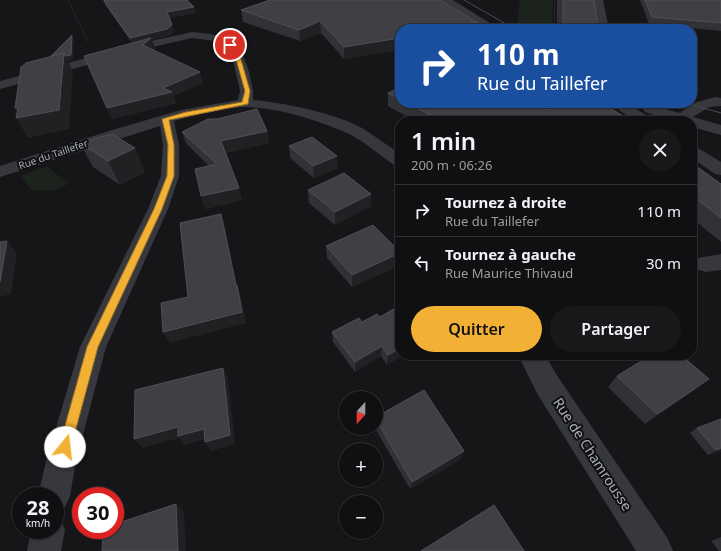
<!DOCTYPE html>
<html lang="fr">
<head>
<meta charset="utf-8">
<style>
  body { margin:0; font-family:"Noto Sans",sans-serif; background:#19191b; color:#f1f3f6; height:100vh; display:flex; flex-direction:column; font-size:15px; white-space:nowrap }
  * { box-sizing:border-box; margin:0 }
  p { font-size:13px; color:#9c9d9f }
  .icon { flex:none; width:22px; height:22px; fill:none; stroke:currentColor; stroke-width:2; stroke-linecap:round; stroke-linejoin:round }
  .map { position:relative; flex:1; overflow:hidden }
  .sheet { position:absolute; left:395px; top:116px; width:302px; height:244px; display:flex; flex-direction:column; background:#101012; border-radius:16px; box-shadow:0 1px 3px #0004,0 0 0 1px #303032 }
  .sheet>* { flex:none }
  .hud { position:absolute; left:395px; top:24px; width:302px; height:84px; border-radius:16px; box-shadow:0 1px 3px #0004,0 0 0 1px #303032; background:#1a4fa0; color:#fff; overflow:hidden }
  .needle { width:26px; rotate:201deg }
  .tools { position:absolute; left:339px; top:391px; display:grid; gap:8px }
  .tools a { display:grid; place-items:center; width:44px; height:44px; border-radius:50%; background:#101012; box-shadow:0 1px 3px #0004,0 0 0 1px #303032; font-size:20px }
  .speed { position:absolute; left:12px; top:487px; display:flex; gap:8px; font-size:20px; font-weight:700; text-align:center }
  .speed>* { display:grid; place-content:center; width:52px; height:52px; border-radius:50%; background:#101012; box-shadow:0 1px 3px #0004,0 0 0 1px #303032; line-height:1 }
  .speed small { font-size:10px; font-weight:400 }
  .speed .limit { border:6px solid #d22; background:#fff; color:#111 }
  .pin { position:absolute; display:grid; place-items:center; width:34px; height:34px; color:#fff; margin:-17px; border:2px solid #fff; border-radius:50%; box-shadow:0 1px 4px #0007 }
  .me { position:absolute; width:44px; margin:-22px; rotate:16deg; stroke-linejoin:round; filter:drop-shadow(0 0 3px #0008) }
  .turn { display:flex; align-items:center; gap:14px; height:84px; padding:0 16px; font-size:18px }
  .turn .icon { width:52px; height:52px; stroke-width:2.5 }
  .turn b { display:block; font-size:28px; line-height:34px }
  .round { display:grid; place-items:center; flex:none; width:42px; height:42px; border-radius:21px; background:#19191b }
  .summary { display:flex; align-items:center; justify-content:space-between; height:68px; padding:0 16px }
  h1 { font-size:24px; font-weight:600; line-height:30px }
  .button { display:flex; gap:8px; margin-top:auto; padding:8px 16px }
  .button a { flex:1; height:46px; border-radius:24px; background:#f2b134; color:#111; font-size:16px; font-weight:600; line-height:46px; text-align:center }
  .button a+a { background:#19191b; color:#f1f3f6 }
  ul { padding:0; list-style:none }
  li { display:flex; align-items:center; gap:12px; height:52px; padding:0 16px; border-top:1px solid #303032 }
  li div { flex:1 }
  li b { display:block; font-size:15px }
  li em { font-style:normal }
  .map>svg:first-child { display:block }
</style>
</head>
<body>
<div class="map">
<svg width="721" height="551" viewBox="0 0 721 551">
  <rect width="100%" height="100%" fill="#161618"/>
  <g fill="#1c231d">
    <path d="M520,0H553L552,29H522L517,26Z"/>
    <path d="M47,166L68,184L52,191L31,190L21,176Z"/>
  </g>
  <g fill="none" stroke-linecap="round" stroke-linejoin="round">
    <g stroke="#3d3f44" stroke-width="1" stroke-dasharray="1 1.5" stroke-linecap="butt">
      <path d="M68,0L88,42"/>
      <path d="M554,29L555,0"/>
    </g>
    <g fill="#37383d" fill-rule="evenodd">
      <path d="M441,0H453L499,29H486Z"/>
      <path d="M593,0H603L609,29H599Z"/>
      <path d="M192,32C225,35 239,37 249,72C251,82 254,90 253,100C284,103 334,113 362,128C375,136 387,145 400,154V166L394,165C379,155 364,141 349,134C318,120 280,108 246,107C228,107 192,116 174,121L179,145V176L168,209L106,347L76,461L70,496L65,507L55,512V496H38L46,461L80,347L148,209L161,176L163,145L160,126L0,177V166L109,131L181,110L238,100L240,91L232,56L226,47L215,41L192,38L157,46L0,89V81L151,41Z"/>
      <path d="M715,97L721,98V106L709,107L693,117L721,125V135L692,127V121H673L645,112L643,109L645,106L650,105L680,113L694,103Z"/>
      <path d="M540,103H566L564,106L536,113L547,121H529L517,111L519,108Z"/>
      <path d="M609,103H626L651,118L654,121H635Z"/>
      <path d="M692,146L698,148L721,162V175L715,174L692,158Z"/>
      <path d="M721,254V270L706,272L698,270L695,264L698,258Z"/>
      <path d="M518,355H545L558,377L668,539L673,551H636L538,395Z"/>
      <path d="M55,516L60,518L65,530L61,551H27L31,530H55Z"/>
    </g>
    <g stroke="#4a4c52" stroke-width="1">
      <path d="M464,0L515,29"/>
      <path d="M686,103L721,113"/>
    </g>
  </g>
  <g fill="#323236">
    <path d="M270,0L478,23L477,27L400,29L344,59L321,33L300,41L243,22L241,10Z"/>
    <path d="M557,0H594L598,28V29H557Z"/>
    <path d="M640,0H721V31L649,24Z"/>
    <path d="M104,1L196,13L169,18L174,32L169,35L152,40L155,48L153,50L203,83L173,96L176,103L112,119L132,43L106,6Z"/>
    <path d="M400,88V103H534L527,105L532,108L541,109L543,103H602L631,121H415L388,106V93Z"/>
    <path d="M267,131L269,143L225,153L242,200L205,209L209,166L186,143L182,132Z"/>
    <path d="M80,143L145,172L120,185L93,167Z"/>
    <path d="M289,146L338,168L314,178L290,158Z"/>
    <path d="M692,163L721,184V242L692,218Z"/>
    <path d="M308,190L371,194V206L335,225L309,203Z"/>
    <path d="M326,246L400,265L352,287L327,258Z"/>
    <path d="M397,307L387,365L381,356L355,372L333,342L332,332L362,322L380,317Z"/>
    <path d="M617,376L696,389L645,424L608,387Z"/>
    <path d="M376,417L464,451L460,460L410,489L375,428H376Z"/>
    <path d="M721,419V451L708,455L690,433L697,428Z"/>
    <path d="M721,537V551H719L711,541Z"/>
  </g>
  <g fill="#212124">
    <path d="M194,7L196,13L169,18L167,12Z"/>
    <path d="M320,21L321,33L300,41L299,30Z"/>
    <path d="M172,25L174,32L169,35L152,40L155,48L147,55L132,44L130,38Z"/>
    <path d="M72,35L74,40L73,60L68,61L73,71L69,129L28,138L16,118H21L15,108H18L64,53Z"/>
    <path d="M400,38V50L344,59V47Z"/>
    <path d="M200,72L203,83L173,96L176,103L112,119L107,108L163,88Z"/>
    <path d="M519,103H534L518,107Z"/>
    <path d="M267,131L269,143L224,153L221,141Z"/>
    <path d="M135,148L145,172L120,185L108,161Z"/>
    <path d="M337,156L338,168L314,178L313,166Z"/>
    <path d="M239,188L242,200L205,209L201,196Z"/>
    <path d="M371,194V206L335,225V212Z"/>
    <path d="M221,214L225,226L239,297L236,285Z"/>
    <path d="M7,241L17,253L11,294L0,297V282Z"/>
    <path d="M400,253V265L352,287V275Z"/>
    <path d="M237,285L241,297L246,323L170,343L163,332Z"/>
    <path d="M382,346L381,356L355,372V362Z"/>
    <path d="M400,348V355H405L387,365L388,355Z"/>
    <path d="M223,368L228,378L235,444L211,451L205,442Z"/>
    <path d="M709,379L696,389L645,424L657,414Z"/>
    <path d="M178,427L204,429L210,438L185,445L179,438L143,448L134,439Z"/>
    <path d="M721,448V451L708,455L716,450Z"/>
    <path d="M464,451L460,460L410,489L412,482Z"/>
    <path d="M176,504L184,512L186,551H178Z"/>
  </g>
  <g fill="#3f3f44" stroke="#4f5156">
    <path d="M104,0H187L194,7L167,12L172,25L167,29L130,38L104,1Z"/>
    <path d="M270,0H440L478,23L470,22L481,29H400V38L344,47L320,21L299,30L241,10Z"/>
    <path d="M563,0H594L598,28L563,24Z"/>
    <path d="M645,0H721V23L652,17Z"/>
    <path d="M72,35L71,55L65,56L64,53L51,56Z"/>
    <path d="M151,38L143,45L200,72L163,88L172,92L107,108L84,56Z"/>
    <path d="M64,53L59,110L16,118L18,108H15L21,67L26,63Z"/>
    <path d="M400,88V99L388,93Z"/>
    <path d="M408,103H525L532,108L552,109V106L548,103H602L631,121H429L436,118Z"/>
    <path d="M257,109L267,131L221,141L239,188L201,196L195,169L217,164L182,132L208,119H217Z"/>
    <path d="M112,134L135,148L108,161L80,143Z"/>
    <path d="M312,137L337,156L313,166L289,146Z"/>
    <path d="M692,163L721,184V218L692,195Z"/>
    <path d="M344,173L371,194L335,212L308,190Z"/>
    <path d="M221,214L236,285H237L242,312L163,332L161,303L188,297L180,223Z"/>
    <path d="M373,225L400,252V253L352,275L326,246Z"/>
    <path d="M7,241L0,282V242Z"/>
    <path d="M397,307L400,310V348L388,355L382,346L355,362L332,332L359,318L362,322L377,314L380,317Z"/>
    <path d="M651,355H681L709,379L657,414L617,376Z"/>
    <path d="M223,368L230,435L205,442L204,429L178,436V427L134,439L135,390Z"/>
    <path d="M424,390L464,451L412,482L376,419V417Z"/>
    <path d="M721,419V448L716,450L697,428Z"/>
    <path d="M176,504L178,551H102L103,530H115V524Z"/>
    <path d="M494,505L524,551H421Z"/>
  </g>
  <path fill="#f2b134" stroke="#9d7322" d="M228,44H232L240,56L250,91L248,104L169,120L174,145V176L162,209L98,347L71,447L69,451L65,453L60,451L59,447L87,347L154,209L167,176L168,145L162,119L186,112L242,102L245,91L235,56Z"/>
  <g text-anchor="middle" dominant-baseline="central" stroke-width="4" stroke-linejoin="round" paint-order="stroke">
    <g font-size="10" fill="#a8adb8" stroke="#111113">
      <text transform="translate(53 154) rotate(-19)">Rue du Taillefer</text>
    </g>
    <g font-size="14" fill="#a8adb8" stroke="#111113">
      <text transform="translate(593 454) rotate(57)">Rue de Chamrousse</text>
    </g>
  </g>
</svg>
<div class="tools">
<a><svg class="needle" viewBox="-14 -14 28 28"><path d="M0-13l5 13h-10z" fill="#e53935"/><path d="M0 13l5-13h-10z" fill="#9c9d9f"/></svg></a>
<a>+</a>
<a>−</a>
</div>
<div class="speed"><div>28<small>km/h</small></div><div class="limit">30</div></div>
<div class="pin" style="left:230px;top:45px;background:#d93025"><svg class="icon" aria-label="arrive" viewBox="0 0 24 24"><path d="M6 21V4h12l-3 4 3 4H6"/></svg></div>
<svg class="me" style="left:65px;top:447px" viewBox="-20 -20 40 40"><circle r="19" fill="#fff"/><path d="M0-13L10 11 0 6-10 11z" fill="#f2b134"/></svg>
<div class="hud">
<div class="turn"><svg class="icon" aria-label="right" viewBox="0 0 24 24"><path d="M7 20v-9h11M14 6l5 5-5 5"/></svg><div><b>110 m</b>Rue du Taillefer</div></div>
</div>
<section class="sheet">
<div class="summary"><div><h1>1 min</h1><p>200 m · 06:26</p></div><a class="round"><svg class="icon" aria-label="close" viewBox="0 0 24 24"><path d="M6 6l12 12M18 6L6 18"/></svg></a></div>
<ul>
<li><svg class="icon" aria-label="right" viewBox="0 0 24 24"><path d="M7 20v-9h11M14 6l5 5-5 5"/></svg><div><b>Tournez à droite</b><p>Rue du Taillefer</p></div><em>110 m</em></li>
<li><svg class="icon" aria-label="left" viewBox="0 0 24 24"><path d="M17 20v-9H6M10 6l-5 5 5 5"/></svg><div><b>Tournez à gauche</b><p>Rue Maurice Thivaud</p></div><em>30 m</em></li>
</ul>
<div class="button"><a>Quitter</a><a>Partager</a></div>
</section>
</div>
</body>
</html>
